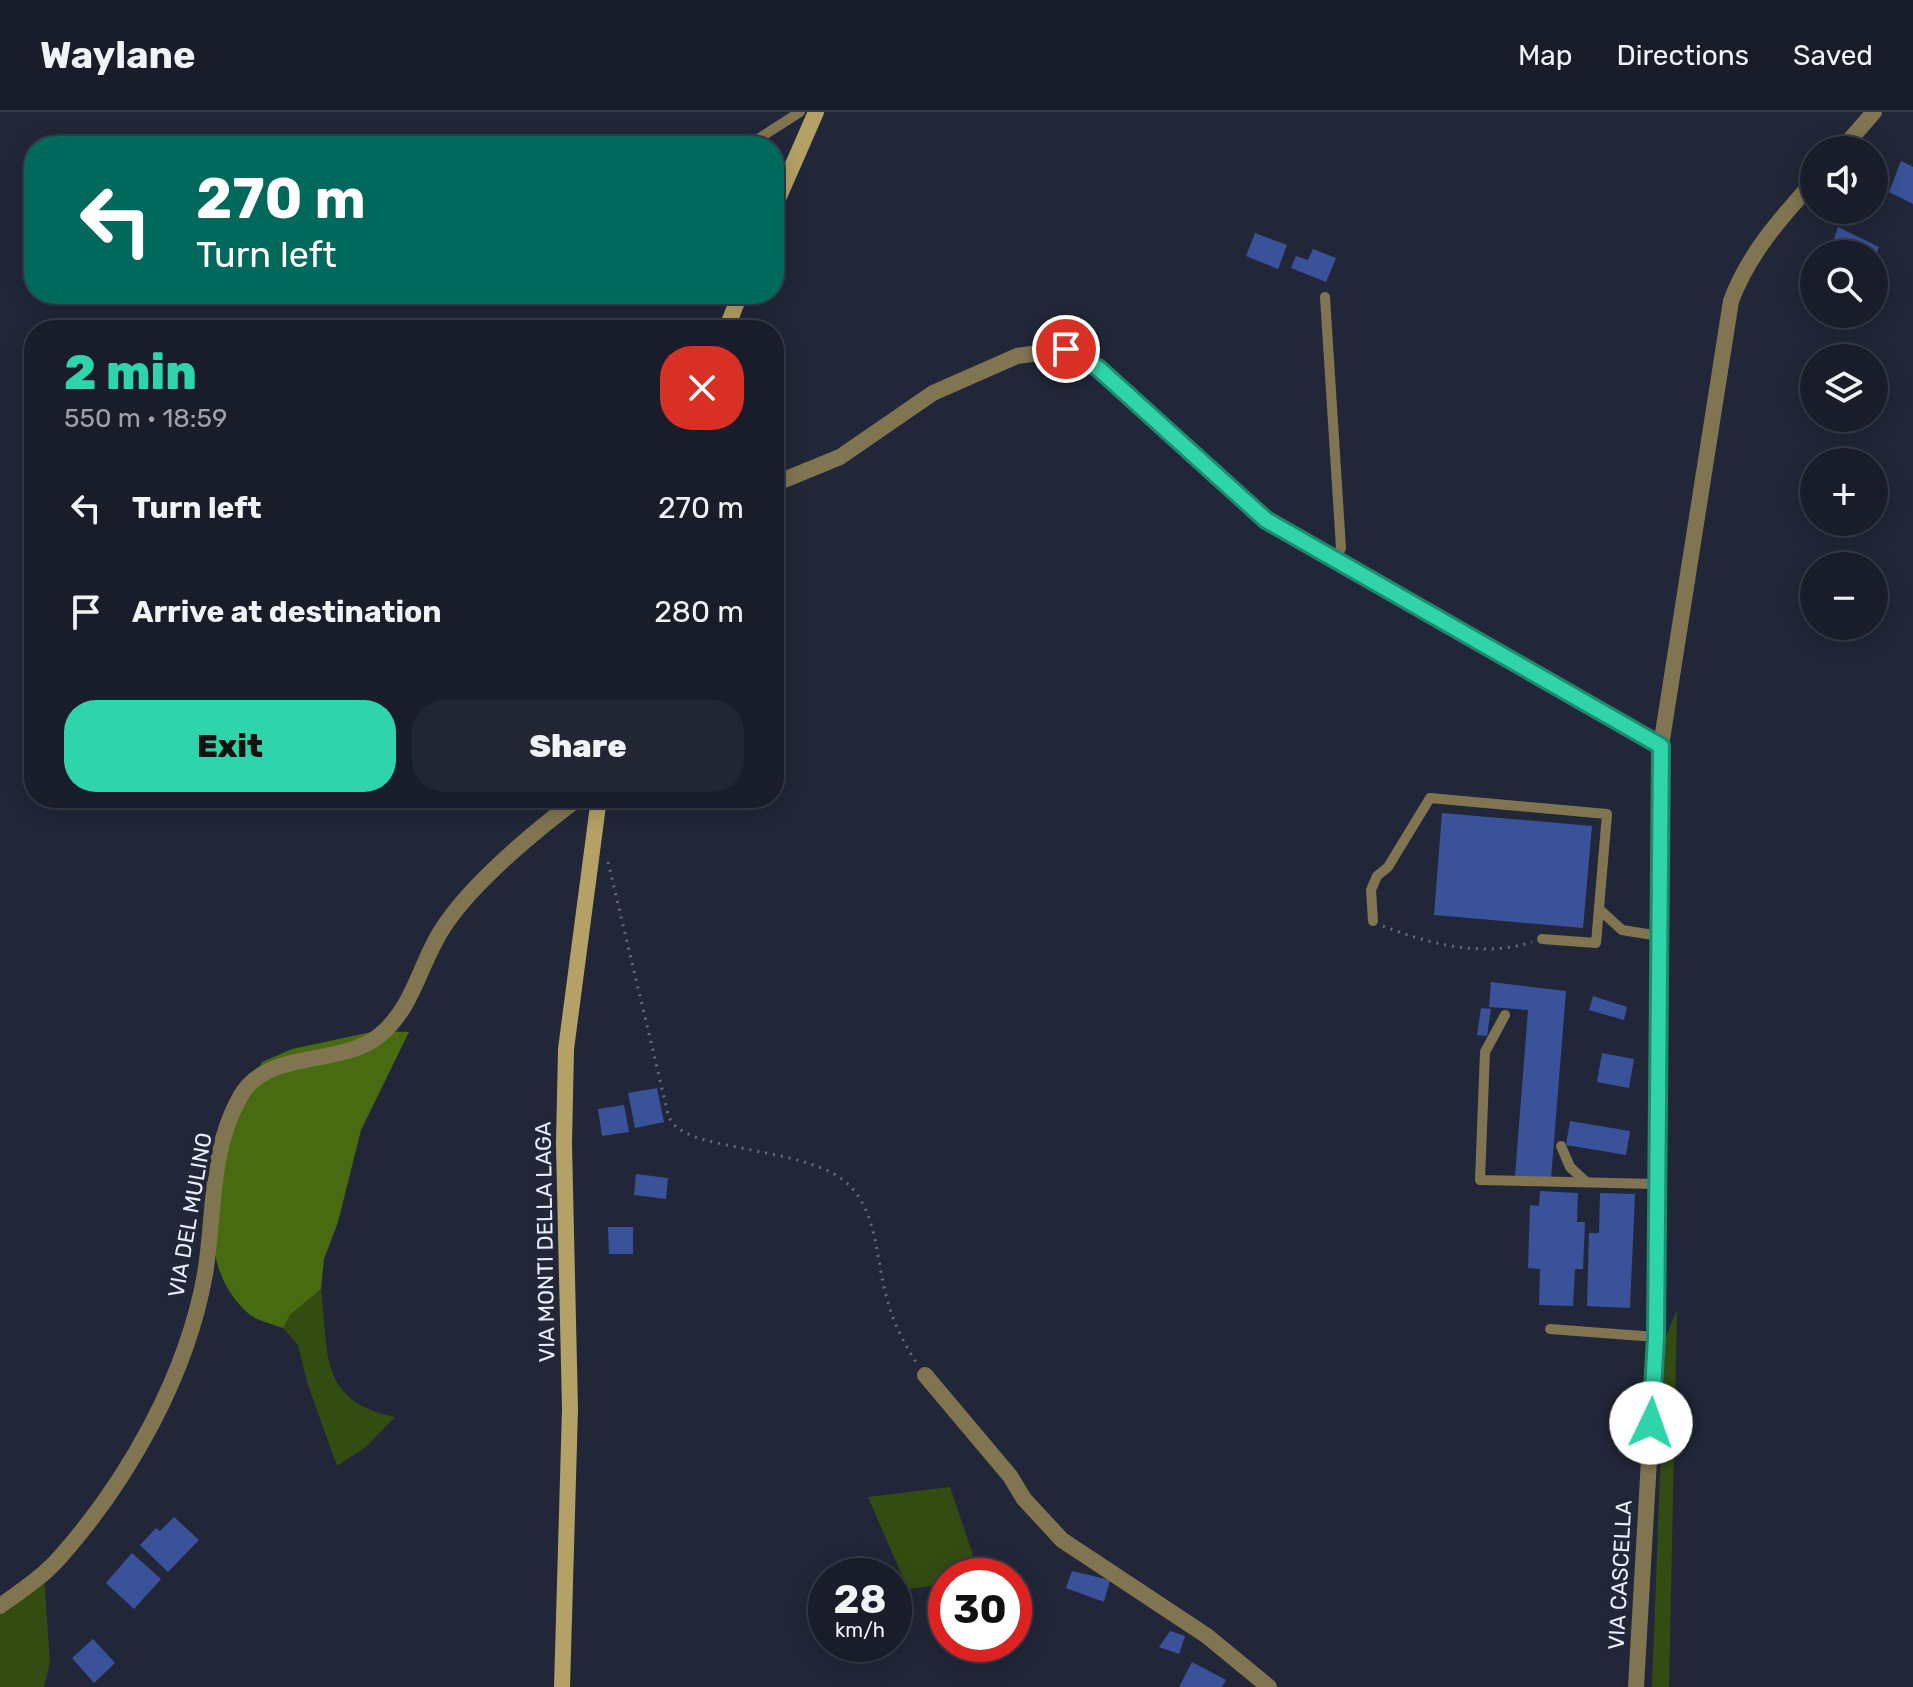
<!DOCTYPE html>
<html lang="en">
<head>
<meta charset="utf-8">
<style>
  body { margin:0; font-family:Rubik,sans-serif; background:#222632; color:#f1f3f6; height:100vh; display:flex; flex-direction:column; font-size:30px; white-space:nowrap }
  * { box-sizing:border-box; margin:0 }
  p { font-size:26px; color:#9fa2a8 }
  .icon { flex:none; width:44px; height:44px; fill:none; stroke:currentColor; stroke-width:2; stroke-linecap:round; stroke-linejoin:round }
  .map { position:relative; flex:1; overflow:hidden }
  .side { position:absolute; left:24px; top:208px; width:760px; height:488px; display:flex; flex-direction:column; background:#191d2a; border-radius:32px; box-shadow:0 4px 20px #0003,0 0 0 2px #373b47 }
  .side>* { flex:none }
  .top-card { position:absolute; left:24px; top:24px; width:760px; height:168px; border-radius:32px; box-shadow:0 4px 20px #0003,0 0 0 2px #373b47; background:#00695c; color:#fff; overflow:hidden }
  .tools { position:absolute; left:1800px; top:24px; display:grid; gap:16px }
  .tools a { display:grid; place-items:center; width:88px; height:88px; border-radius:50%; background:#191d2a; box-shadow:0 4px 20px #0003,0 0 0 2px #373b47; font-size:40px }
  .speed { position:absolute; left:808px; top:1446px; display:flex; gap:16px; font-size:40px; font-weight:700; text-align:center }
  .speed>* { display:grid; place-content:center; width:104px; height:104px; border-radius:50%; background:#191d2a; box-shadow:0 4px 20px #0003,0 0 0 2px #373b47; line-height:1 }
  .speed small { font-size:20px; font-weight:400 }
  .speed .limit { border:12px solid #d22; background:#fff; color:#111 }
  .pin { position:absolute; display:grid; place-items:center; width:68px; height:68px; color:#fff; margin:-34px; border:4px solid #fff; border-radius:50%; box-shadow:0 2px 8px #0007 }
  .me { position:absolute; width:88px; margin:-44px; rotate:3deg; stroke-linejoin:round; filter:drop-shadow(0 0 6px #0008) }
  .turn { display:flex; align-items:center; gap:28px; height:168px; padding:0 40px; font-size:36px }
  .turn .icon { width:104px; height:104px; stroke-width:2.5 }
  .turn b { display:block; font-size:56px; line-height:68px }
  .round { display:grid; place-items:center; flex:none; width:84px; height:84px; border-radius:32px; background:#222632 }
  .head { display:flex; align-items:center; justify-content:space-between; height:136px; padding:0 40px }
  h1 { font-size:48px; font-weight:800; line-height:60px; color:#2fd4aa }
  .button { display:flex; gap:16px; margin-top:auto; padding:16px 40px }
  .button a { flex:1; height:92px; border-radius:32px; background:#2fd4aa; color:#111; font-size:32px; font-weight:800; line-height:92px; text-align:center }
  .button a+a { background:#222632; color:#f1f3f6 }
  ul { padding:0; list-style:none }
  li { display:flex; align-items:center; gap:24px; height:104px; padding:0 40px }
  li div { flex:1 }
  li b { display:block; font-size:30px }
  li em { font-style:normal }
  header { display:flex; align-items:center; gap:48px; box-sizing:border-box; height:112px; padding:0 40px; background:#191d2a; border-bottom:2px solid #373b47 }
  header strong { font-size:38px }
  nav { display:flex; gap:44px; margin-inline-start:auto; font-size:28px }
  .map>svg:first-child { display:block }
</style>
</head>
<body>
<header>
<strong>Waylane</strong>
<nav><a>Map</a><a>Directions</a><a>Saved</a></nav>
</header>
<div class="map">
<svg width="1913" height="1575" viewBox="0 0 1913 1575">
  <rect width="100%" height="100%" fill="#212738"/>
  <g fill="#334c11">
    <path d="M321,1177C329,1242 318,1289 395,1305L366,1335L337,1354L308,1273L298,1233L283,1216L290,1203Z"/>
    <path d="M1677,1198L1669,1575H1652L1665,1227Z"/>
    <path d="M950,1375L980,1464H946V1472L908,1477L868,1385Z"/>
    <path d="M44,1464L50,1551L44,1575H0V1497Z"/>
  </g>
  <path fill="#486b12" d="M376,919L409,920L361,1018L338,1110L324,1147L321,1177L290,1203L283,1216C273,1212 257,1209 249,1202C177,1139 228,1021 262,950L292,937Z"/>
  <g fill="#3a529a">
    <path d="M1901,49L1913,55V92L1889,80Z"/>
    <path d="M1838,115L1879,135L1876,142H1829Z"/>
    <path d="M1255,121L1287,133L1278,157L1246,144Z"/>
    <path d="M1313,137L1336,146L1326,170L1291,156L1296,144L1308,148Z"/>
    <path d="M1442,701L1592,714L1583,816L1434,803Z"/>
    <path d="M1491,870L1566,879L1551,1067L1515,1064L1528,898L1489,895Z"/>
    <path d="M1593,884L1627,895L1624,908L1589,898Z"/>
    <path d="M1481,896L1491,897L1487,924L1477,923Z"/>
    <path d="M1602,941L1634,947L1629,976L1597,970Z"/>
    <path d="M657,976L664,1010L635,1016L628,981Z"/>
    <path d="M624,993L629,1020L602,1024L598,997Z"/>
    <path d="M1570,1009L1630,1019L1626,1043L1566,1033Z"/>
    <path d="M636,1062L668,1066L666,1087L634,1083Z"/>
    <path d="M1540,1079L1578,1081L1577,1110H1585L1583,1157H1575L1573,1194L1539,1193L1540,1157L1528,1156L1530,1093L1539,1094Z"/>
    <path d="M1600,1081L1635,1082L1630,1196L1587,1194L1589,1121H1599Z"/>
    <path d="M608,1115H633V1142H609Z"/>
    <path d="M174,1405L199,1428L168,1460L140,1433L156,1416L160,1419Z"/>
    <path d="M132,1441L161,1467L134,1497L106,1471Z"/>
    <path d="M1072,1459L1110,1468L1104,1490L1066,1476Z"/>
    <path d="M1170,1519L1185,1524L1179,1542L1159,1535Z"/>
    <path d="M93,1527L115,1551L94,1571L72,1546Z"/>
    <path d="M1192,1550L1226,1568L1222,1575H1179Z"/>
  </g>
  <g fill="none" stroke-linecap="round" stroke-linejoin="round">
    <g stroke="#676d7c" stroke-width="3" stroke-dasharray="2 6" stroke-linecap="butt">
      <path d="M608,750L669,1006L677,1016L692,1024C735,1038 782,1040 824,1057C878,1080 873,1133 886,1183C892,1207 902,1229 916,1250"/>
      <path d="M1383,814C1429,832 1483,846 1532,830"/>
    </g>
    <g stroke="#817551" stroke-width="10">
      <path d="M747,34L800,0"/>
      <path d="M1325,185L1341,436L1335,448"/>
      <path d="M1599,797L1622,818L1659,824"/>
      <path d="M1373,809L1371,778L1377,764L1388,755L1430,686L1607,702L1596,831L1542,827"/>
      <path d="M1505,903L1485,940L1480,1068L1657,1072"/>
      <path d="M1561,1034L1570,1055L1585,1069"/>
      <path d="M1550,1217L1656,1225"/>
    </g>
    <g stroke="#817551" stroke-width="16">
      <path d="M1841,38L1874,0"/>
      <path d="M774,372L840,345L933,281L1017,244L1066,237L1098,256L1266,408L1661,634"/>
      <path d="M925,1263L1010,1364L1024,1387L1062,1428L1207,1524L1269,1575"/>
      <path d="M0,1494C21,1479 44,1464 61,1444C129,1367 187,1263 205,1162C215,1102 209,1040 240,985C267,936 340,956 380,923C416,893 420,847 447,810C476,768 537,717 579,686"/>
      <path d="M1636,1575L1656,1225L1661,634L1731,189C1749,141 1780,107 1814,69"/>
    </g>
    <g stroke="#b5a165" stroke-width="16">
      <path d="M774,96L816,0"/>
      <path d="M726,218L740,182"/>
      <path d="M562,1575L570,1297L564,1032L566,937L599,686"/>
    </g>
  </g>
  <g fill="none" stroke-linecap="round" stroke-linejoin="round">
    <g stroke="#1f8a6e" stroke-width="20">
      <path id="route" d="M1066,237L1098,256L1266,408L1661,634L1656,1225L1651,1311"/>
    </g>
    <use href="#route" stroke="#2fd4aa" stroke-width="14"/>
  </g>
  <g text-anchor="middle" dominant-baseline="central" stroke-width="8" stroke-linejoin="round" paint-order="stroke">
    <g font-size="22" fill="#eaeffb" stroke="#212738">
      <text transform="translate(190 1103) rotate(-80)">VIA DEL MULINO</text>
      <text transform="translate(545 1130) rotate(-91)">VIA MONTI DELLA LAGA</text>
      <text transform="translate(1620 1463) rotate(-87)">VIA CASCELLA</text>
    </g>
  </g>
</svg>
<div class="tools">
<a><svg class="icon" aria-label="sound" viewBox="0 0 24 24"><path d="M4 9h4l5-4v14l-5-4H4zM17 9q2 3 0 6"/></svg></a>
<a><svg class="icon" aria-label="search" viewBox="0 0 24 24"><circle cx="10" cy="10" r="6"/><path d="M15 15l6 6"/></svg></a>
<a><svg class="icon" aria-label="layers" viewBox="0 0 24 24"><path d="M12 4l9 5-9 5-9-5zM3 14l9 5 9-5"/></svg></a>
<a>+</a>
<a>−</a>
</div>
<div class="speed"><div>28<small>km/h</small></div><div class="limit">30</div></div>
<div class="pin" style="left:1066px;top:237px;background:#d93025"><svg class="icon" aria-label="arrive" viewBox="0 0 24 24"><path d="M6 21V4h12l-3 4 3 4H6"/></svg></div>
<svg class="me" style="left:1651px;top:1311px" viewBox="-20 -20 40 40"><circle r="19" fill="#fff"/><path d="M0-13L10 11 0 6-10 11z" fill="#2fd4aa"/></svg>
<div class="top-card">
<div class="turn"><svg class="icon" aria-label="left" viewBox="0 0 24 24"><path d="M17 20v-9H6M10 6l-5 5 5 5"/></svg><div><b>270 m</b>Turn left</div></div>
</div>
<section class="side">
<div class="head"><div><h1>2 min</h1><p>550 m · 18:59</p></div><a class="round" style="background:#d93025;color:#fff"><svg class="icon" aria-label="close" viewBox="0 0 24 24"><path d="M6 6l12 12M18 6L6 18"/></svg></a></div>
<ul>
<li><svg class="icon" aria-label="left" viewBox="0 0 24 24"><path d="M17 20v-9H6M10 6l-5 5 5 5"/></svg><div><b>Turn left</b></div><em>270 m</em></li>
<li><svg class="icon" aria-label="arrive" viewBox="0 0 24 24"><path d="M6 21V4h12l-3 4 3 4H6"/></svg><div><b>Arrive at destination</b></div><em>280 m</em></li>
</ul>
<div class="button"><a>Exit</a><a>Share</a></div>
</section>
</div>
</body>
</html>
